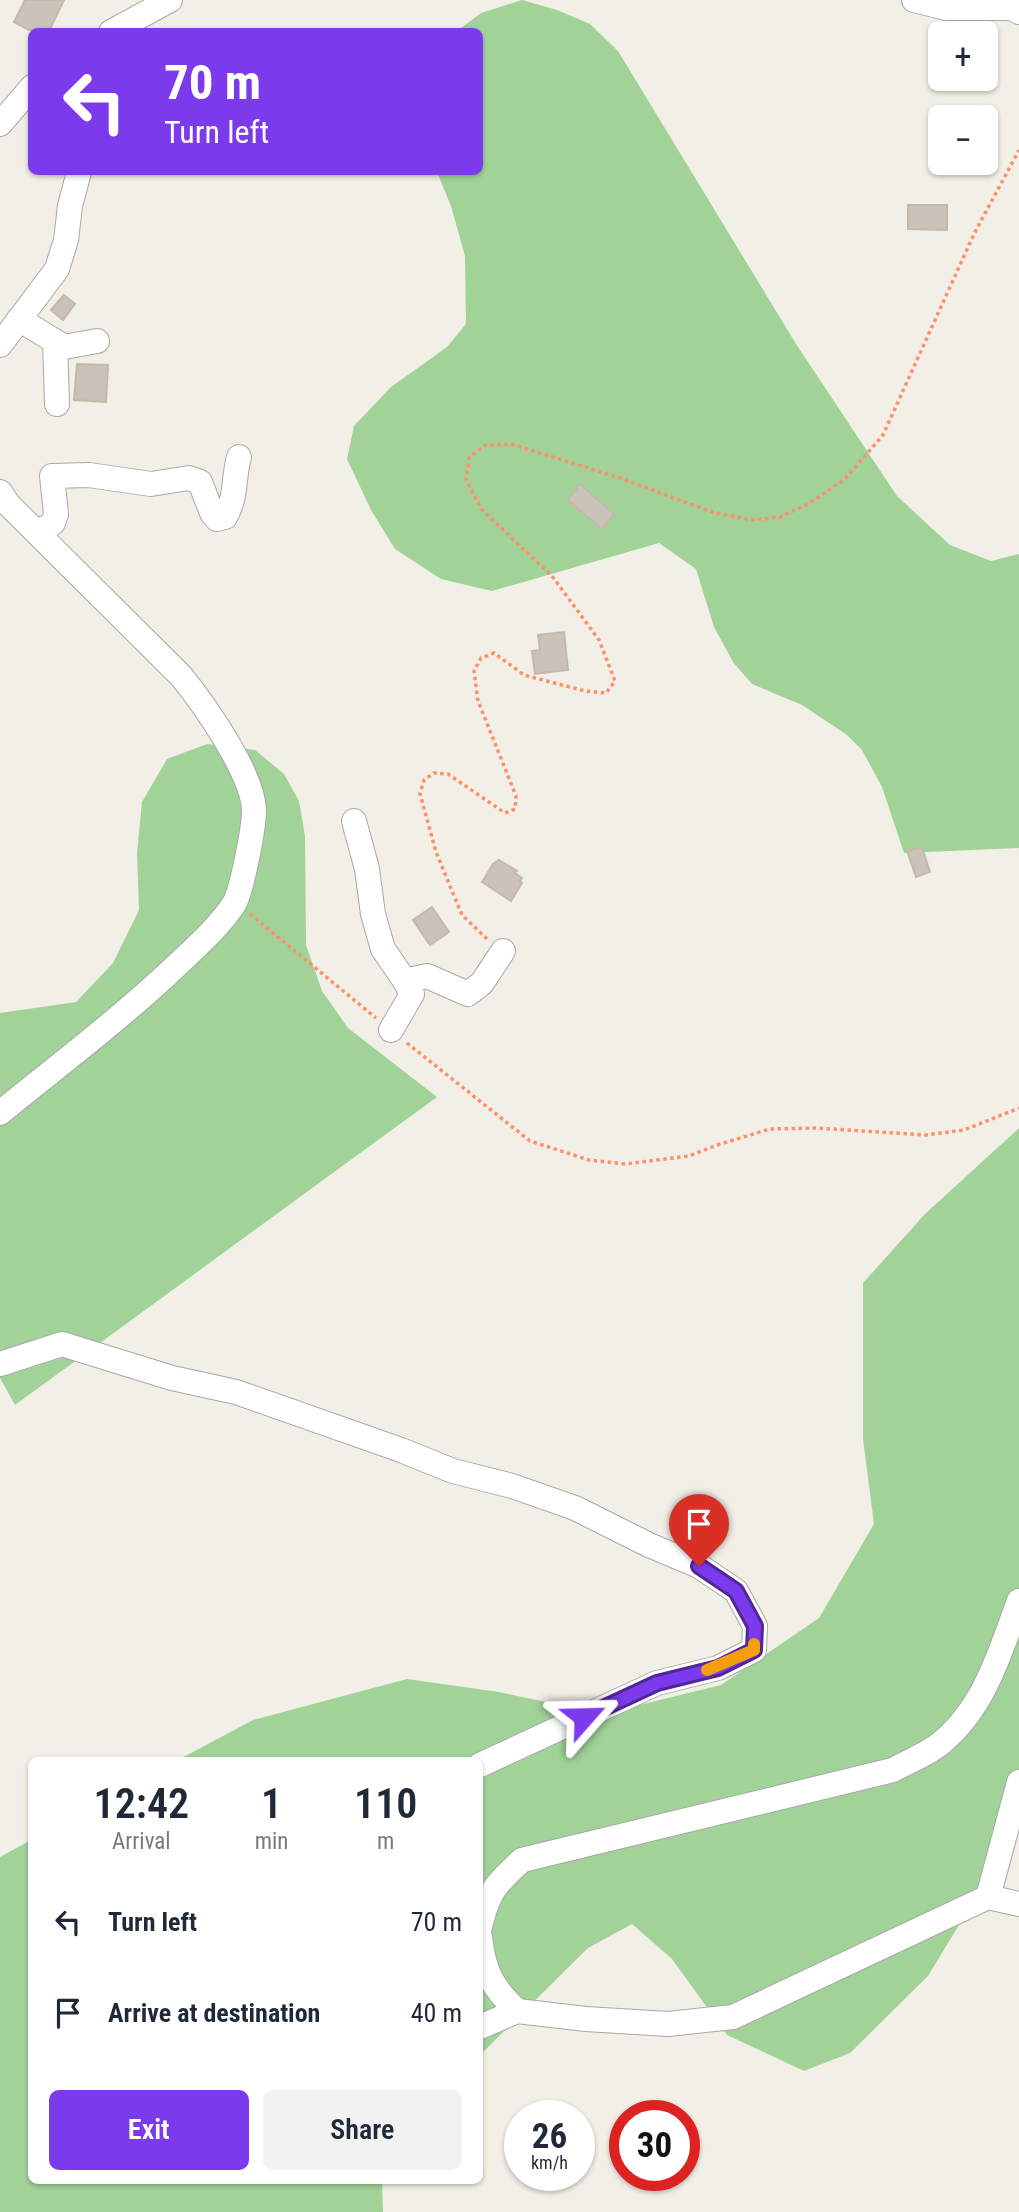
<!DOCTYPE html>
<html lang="en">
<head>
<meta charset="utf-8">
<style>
  body { margin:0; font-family:"Roboto Condensed",sans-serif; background:#f2f2f3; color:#1f2937; height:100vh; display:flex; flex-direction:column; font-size:26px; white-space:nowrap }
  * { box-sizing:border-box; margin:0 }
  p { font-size:23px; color:#747a83 }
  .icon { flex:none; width:38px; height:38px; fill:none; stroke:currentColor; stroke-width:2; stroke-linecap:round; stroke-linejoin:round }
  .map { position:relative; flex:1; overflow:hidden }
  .details { position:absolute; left:28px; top:1757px; width:455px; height:427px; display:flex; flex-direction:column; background:#fff; border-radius:10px; box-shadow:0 2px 5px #0004 }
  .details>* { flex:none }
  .banner { position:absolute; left:28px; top:28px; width:455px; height:147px; border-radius:10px; box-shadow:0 2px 5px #0004; background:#7c3aed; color:#fff; overflow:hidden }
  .controls { position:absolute; left:928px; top:21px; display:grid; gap:14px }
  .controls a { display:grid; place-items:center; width:70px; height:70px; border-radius:10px; background:#fff; box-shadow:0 2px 5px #0004; font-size:35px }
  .speed { position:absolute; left:504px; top:2100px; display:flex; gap:14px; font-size:35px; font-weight:700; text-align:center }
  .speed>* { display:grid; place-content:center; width:91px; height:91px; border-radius:50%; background:#fff; box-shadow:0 2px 5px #0004; line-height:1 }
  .speed small { font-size:18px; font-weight:400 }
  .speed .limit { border:10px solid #d22; background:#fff; color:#111 }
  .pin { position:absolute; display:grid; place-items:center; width:60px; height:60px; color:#fff; margin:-72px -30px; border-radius:50% 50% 50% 0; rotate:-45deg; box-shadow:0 0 7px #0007 }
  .pin .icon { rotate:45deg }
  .me { position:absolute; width:77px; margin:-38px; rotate:65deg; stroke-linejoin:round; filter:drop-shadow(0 0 5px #0008) }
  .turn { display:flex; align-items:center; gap:24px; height:147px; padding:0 21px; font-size:32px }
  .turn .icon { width:91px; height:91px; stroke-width:2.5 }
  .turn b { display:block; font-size:49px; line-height:60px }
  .eta { display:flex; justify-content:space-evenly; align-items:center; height:119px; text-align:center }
  .eta b { font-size:42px; font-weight:600; line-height:49px }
  .action { display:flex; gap:14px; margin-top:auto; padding:14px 21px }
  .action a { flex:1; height:80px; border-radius:10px; background:#7c3aed; color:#fff; font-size:28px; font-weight:600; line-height:80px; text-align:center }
  .action a+a { background:#f2f2f3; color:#1f2937 }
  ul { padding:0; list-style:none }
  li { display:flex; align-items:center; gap:21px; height:91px; padding:0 21px }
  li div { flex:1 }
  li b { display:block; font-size:26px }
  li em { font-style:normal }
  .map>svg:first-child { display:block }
</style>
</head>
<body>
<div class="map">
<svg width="1019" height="2212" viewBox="0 0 1019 2212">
  <rect width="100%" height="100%" fill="#f2efe7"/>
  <g fill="#a1d399">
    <path d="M522,0L557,10L590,24L618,51L796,344L897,496L950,545L991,561L1019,554V848L904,853L882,787L862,750L847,735L802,705L752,684L733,662L714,627L696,569L659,543L492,591L441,579L395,549L371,510L347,459L354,426L391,387L447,347L466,324L465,256L451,206L437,172H480V32L457,31L481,13Z"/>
    <path d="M207,744L255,750L284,774L299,801L305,836L306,945L322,991L348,1028L437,1097L15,1405L0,1378V1013L76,1002L113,963L139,910L137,853L142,802L167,759Z"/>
    <path d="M1019,1128V1782L999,1859L928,1976L850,2053L804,2071L727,2035L672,1959L632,1924L588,1948L480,2055V1760H178L253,1720L407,1679L499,1692L603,1714L721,1685L819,1618L874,1524L863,1439V1283L925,1214Z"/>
    <path d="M31,1840L32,2180L382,2181L383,2212H0V1857Z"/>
  </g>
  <g fill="#cac3b9" stroke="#c4b9a8" stroke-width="2">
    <path d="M25,0H64L50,29L29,30L14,22Z"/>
    <path d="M908,205H947V230L908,229Z"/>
    <path d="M64,295L75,304L63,320L51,310Z"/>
    <path d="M77,364L108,365L106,402L74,400Z"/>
    <path d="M580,484L614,514L602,529L568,500Z"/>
    <path d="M564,632L568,670L535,674L532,651L540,650L538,635Z"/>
    <path d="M922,847L930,872L916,877L907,851Z"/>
    <path d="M499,860L517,871L515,873L522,878L520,881L522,883L511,901L482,882L493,864Z"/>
    <path d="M432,907L449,932L430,945L413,920Z"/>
  </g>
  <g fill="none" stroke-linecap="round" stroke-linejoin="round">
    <g stroke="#a8a8a8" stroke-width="26">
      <g id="minor">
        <path d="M914,0L946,8H1012L1019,12"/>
        <path d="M111,32L170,0"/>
        <path d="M0,124L32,87"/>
        <path d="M19,319L64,347L97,341"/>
        <path d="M55,341L57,404"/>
        <path d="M0,345L57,269L66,240L70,206L79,172"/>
        <path d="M0,492L8,504L181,676C204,704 253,774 254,810C254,828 242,890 234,904C218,928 196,947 176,966C120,1019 59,1065 0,1113"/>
        <path d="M38,533L53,523L56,514L52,476L89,475L151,484L189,478L200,482L212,513L217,519L225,517C237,497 233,478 239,457"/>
        <path d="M354,821L367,869L373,914L383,949L405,981"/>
        <path d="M391,1030L412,994L405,981L427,976L468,994L482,983L503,951"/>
        <path d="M0,1364L62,1344L172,1378L236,1392L401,1450L453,1471L512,1486L575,1508L649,1545L699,1566L736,1591L755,1626L754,1650L718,1668L657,1683L480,1765"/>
        <path d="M988,1897L1019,1782"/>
        <path d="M480,1927C488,1891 496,1884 522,1860L893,1770C909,1761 928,1754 941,1743C985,1707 1000,1652 1019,1601"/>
        <path d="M480,1937C484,1972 492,1987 517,2011"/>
        <path d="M480,2027L517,2011L586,2019L668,2024L733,2017L988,1897L1019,1904"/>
      </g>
    </g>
    <g stroke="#ff8f6a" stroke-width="3.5" stroke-dasharray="3.5 3.5" stroke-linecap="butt">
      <path d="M250,914L376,1018"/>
      <path d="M487,939L462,915L436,852L420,794L424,780L434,773L448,774L505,813L515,809L516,796L478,701L474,671L481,658L494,653L524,675L585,691L606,693L615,681L599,640L552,576L482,510L466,480L469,458L485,445L511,444L620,478L712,512L751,520L780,517L810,503L845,479L883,435L974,234L1019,150"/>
      <path d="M407,1043L530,1141L589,1160L625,1164L689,1156L717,1145L770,1129L816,1128L926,1135L964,1130L1019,1108"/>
    </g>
    <use href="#minor" stroke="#fff" stroke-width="24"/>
  </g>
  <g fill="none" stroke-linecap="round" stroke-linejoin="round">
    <g stroke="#51269a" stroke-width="18">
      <path id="route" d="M584,1717L657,1683L718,1668L754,1650L755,1626L736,1591L699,1566"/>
    </g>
    <use href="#route" stroke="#7c3aed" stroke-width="12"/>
    <path stroke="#f59e0b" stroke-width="12" d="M707,1670L754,1650V1644"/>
  </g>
</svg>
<div class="controls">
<a>+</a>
<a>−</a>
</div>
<div class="speed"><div>26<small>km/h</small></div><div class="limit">30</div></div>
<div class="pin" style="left:699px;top:1566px;background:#d93025"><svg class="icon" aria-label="arrive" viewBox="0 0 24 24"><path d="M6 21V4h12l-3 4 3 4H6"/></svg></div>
<svg class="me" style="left:584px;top:1717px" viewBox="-20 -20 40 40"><path d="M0-17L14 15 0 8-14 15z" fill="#7c3aed" stroke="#fff" stroke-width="4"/></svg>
<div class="banner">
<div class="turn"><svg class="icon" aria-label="left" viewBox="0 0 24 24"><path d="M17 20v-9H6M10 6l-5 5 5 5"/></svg><div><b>70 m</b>Turn left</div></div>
</div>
<section class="details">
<div class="eta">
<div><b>12:42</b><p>Arrival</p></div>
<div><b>1</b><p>min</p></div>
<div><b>110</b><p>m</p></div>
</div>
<ul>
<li><svg class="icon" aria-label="left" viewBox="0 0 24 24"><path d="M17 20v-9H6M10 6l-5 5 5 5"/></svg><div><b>Turn left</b></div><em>70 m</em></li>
<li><svg class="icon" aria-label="arrive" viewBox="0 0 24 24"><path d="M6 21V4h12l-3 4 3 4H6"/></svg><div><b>Arrive at destination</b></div><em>40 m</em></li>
</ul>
<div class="action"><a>Exit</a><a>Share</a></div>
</section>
</div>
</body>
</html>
